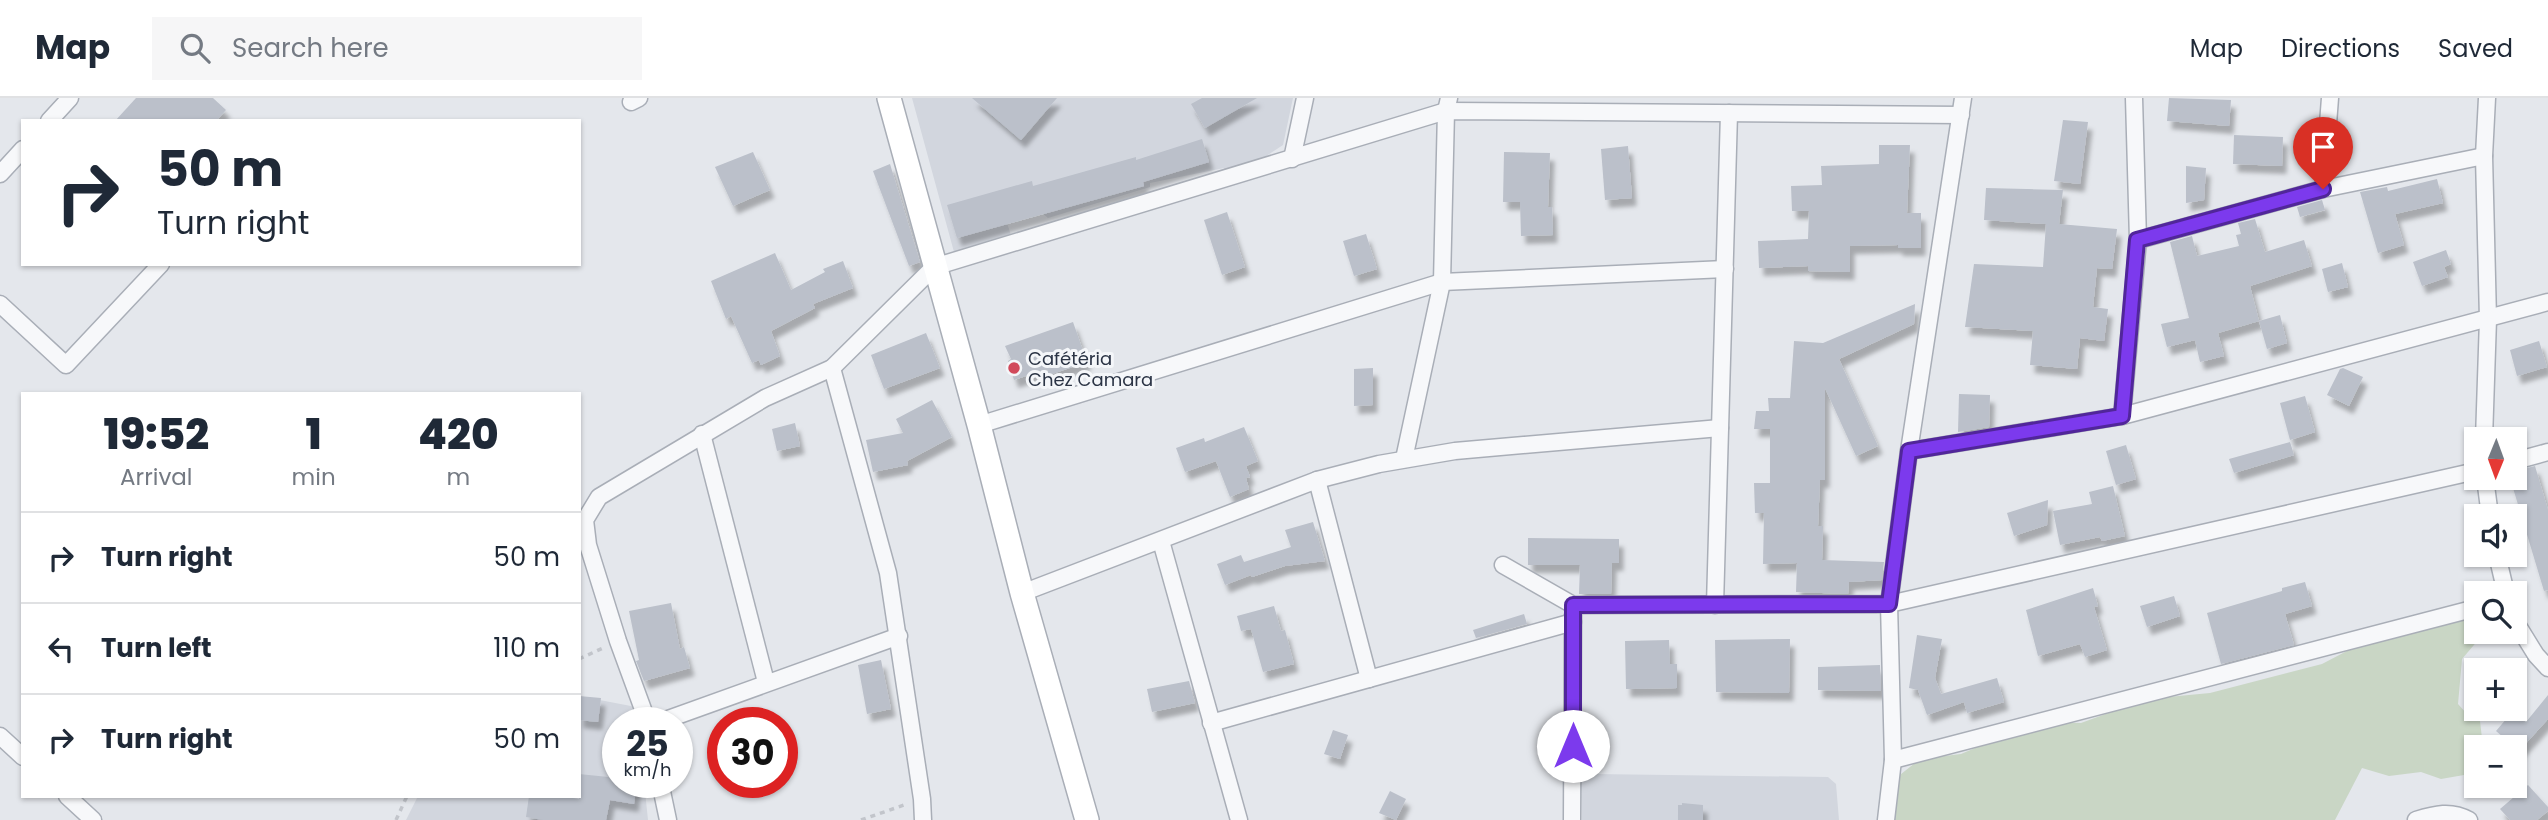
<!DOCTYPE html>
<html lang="en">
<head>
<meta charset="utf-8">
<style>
  body { margin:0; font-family:Poppins,sans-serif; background:#f6f6f7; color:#1f2937; height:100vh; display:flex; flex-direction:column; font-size:26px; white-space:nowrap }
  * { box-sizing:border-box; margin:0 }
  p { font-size:23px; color:#747a83 }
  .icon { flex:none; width:38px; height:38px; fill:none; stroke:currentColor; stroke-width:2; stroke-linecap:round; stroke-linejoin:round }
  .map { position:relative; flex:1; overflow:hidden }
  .details { position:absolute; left:21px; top:294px; width:560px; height:406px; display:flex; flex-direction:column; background:#fff; border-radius:0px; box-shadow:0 2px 5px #0004 }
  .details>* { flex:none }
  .top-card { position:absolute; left:21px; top:21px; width:560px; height:147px; border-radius:0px; box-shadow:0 2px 5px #0004; background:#fff; color:#1f2937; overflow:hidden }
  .needle { width:46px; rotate:181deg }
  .controls { position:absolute; left:2464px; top:329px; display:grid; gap:14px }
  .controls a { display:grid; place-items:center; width:63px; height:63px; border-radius:0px; background:#fff; box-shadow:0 2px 5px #0004; font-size:35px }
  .speed { position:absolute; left:602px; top:609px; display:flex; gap:14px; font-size:35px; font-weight:700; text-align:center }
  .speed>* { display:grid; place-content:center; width:91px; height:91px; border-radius:50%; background:#fff; box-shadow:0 2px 5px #0004; line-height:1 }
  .speed small { font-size:18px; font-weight:400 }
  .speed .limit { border:10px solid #d22; background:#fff; color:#111 }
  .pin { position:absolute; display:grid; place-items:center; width:60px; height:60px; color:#fff; margin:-72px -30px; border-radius:50% 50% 50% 0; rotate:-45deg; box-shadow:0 0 7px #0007 }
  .pin .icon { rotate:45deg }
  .me { position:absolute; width:77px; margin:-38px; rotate:0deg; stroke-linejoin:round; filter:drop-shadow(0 0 5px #0008) }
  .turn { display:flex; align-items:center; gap:24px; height:147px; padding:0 21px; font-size:32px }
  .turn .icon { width:91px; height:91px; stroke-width:2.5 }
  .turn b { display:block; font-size:49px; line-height:60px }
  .eta { display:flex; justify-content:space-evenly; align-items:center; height:119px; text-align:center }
  .eta b { font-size:42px; font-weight:800; line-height:49px }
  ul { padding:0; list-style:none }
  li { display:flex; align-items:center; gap:21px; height:91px; padding:0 21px; border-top:2px solid #e0e1e3 }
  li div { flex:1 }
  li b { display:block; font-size:26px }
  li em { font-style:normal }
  header { display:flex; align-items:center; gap:42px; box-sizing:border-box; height:98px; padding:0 35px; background:#fff; border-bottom:2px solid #e0e1e3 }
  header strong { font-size:33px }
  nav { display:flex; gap:38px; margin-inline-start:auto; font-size:24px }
  .search { width:490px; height:63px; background:#f6f6f7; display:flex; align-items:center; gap:18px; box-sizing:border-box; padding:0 24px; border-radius:0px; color:#747a83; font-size:26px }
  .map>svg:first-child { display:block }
</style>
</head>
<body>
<header>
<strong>Map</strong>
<div class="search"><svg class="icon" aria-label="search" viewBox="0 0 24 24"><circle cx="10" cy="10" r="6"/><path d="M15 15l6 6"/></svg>Search here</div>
<nav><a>Map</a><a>Directions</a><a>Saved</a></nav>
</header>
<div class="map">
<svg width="2548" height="722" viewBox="0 0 2548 722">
  <defs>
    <filter id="shadow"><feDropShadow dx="4.5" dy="8" stdDeviation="2" flood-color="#0004"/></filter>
  </defs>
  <rect width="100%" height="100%" fill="#e4e7ec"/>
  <g fill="#d2d6de">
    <path d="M912,0H1293L1283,47L1240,75L1226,77L1224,70L1150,85V89L1048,120L1042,115L1007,125L1011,137L954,154Z"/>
    <path d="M579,598L636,609L638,625H618V684H644L648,722H406L418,698H579Z"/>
    <path d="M1594,676L1828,679L1836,686L1839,722H1582L1581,684Z"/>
  </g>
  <path fill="#c9d6c5" d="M2476,515V534H2485L2462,561L2458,606L2467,616L2480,623L2483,649H2476V665L2464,677L2441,681L2421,674L2389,678L2362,670L2335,722H1891V684L1920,661L1961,656L2001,639L2025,636L2053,624L2081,625L2147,601L2210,595L2322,566L2366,543Z"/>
  <g fill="#bbc0ca" filter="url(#shadow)">
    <path d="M136,0H213L226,12L216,23H115Z"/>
    <path d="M972,0H1057L1021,42Z"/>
    <path d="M1202,0H1257L1205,30L1191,6Z"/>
    <path d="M2169,0L2231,2L2229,28L2167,23Z"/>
    <path d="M2063,22L2088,24L2080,86L2054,83Z"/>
    <path d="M2234,37L2283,39L2282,68L2233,66Z"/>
    <path d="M1202,41L1209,64L1143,84L1144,88L957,140L947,107L1032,83L1033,88L1136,59V62Z"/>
    <path d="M1879,47H1910L1907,115H1921V150H1898V147L1850,148V174L1808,173V168L1759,170L1758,143L1808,141L1809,113H1792L1791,88L1822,87L1821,68L1879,66Z"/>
    <path d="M1628,48L1632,100L1605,102L1601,51Z"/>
    <path d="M753,54L770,92L733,108L715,69Z"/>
    <path d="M1504,54L1550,55L1548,109H1552L1553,137L1521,138L1520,104H1503Z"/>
    <path d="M890,66L920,164L909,168L873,73Z"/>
    <path d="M2186,68L2206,70L2204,102L2186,105Z"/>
    <path d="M2437,81L2443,105L2395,116L2404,147L2378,155L2360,94L2387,89L2388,93Z"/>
    <path d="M1986,90L2063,92L2059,126L2117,131L2112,171L2097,170L2093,209L2108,211L2104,243L2080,240L2077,271L2030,267L2033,233L1965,229L1974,166L2043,169L2046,126L1984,122Z"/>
    <path d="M2322,102L2325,112L2300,119L2297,109Z"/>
    <path d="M1227,114L1245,169L1222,177L1204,122Z"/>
    <path d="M2255,121L2265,154L2304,142L2312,168L2250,188L2259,223L2218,235L2224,258L2200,264L2195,242L2167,249L2161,226L2189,220L2170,144L2192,138L2197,158L2239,148L2236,137L2241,136L2238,125Z"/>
    <path d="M1366,136L1377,171L1354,178L1343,143Z"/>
    <path d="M2446,152L2451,166L2444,169L2448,179L2422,188L2413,164Z"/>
    <path d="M775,155L791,192L825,174L823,171L843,163L853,190L813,206L815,210L771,233L780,258L761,267L759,262L752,265L731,218L726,221L711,183Z"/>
    <path d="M2342,165L2348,189L2328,194L2322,171Z"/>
    <path d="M1915,206L1914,226L1839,261L1878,348L1856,358L1825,290V382H1820L1818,428H1823L1822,462L1884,464L1882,482L1849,484L1848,496L1796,494L1797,465L1763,466L1764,415H1755L1754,385H1770V331H1754L1756,313H1769L1768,300H1790L1794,243L1823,245Z"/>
    <path d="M2280,217L2287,245L2267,251L2259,223Z"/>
    <path d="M1073,224L1087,264L1049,277L1047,271L1014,282L1008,263L1011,261L1005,248Z"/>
    <path d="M926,235L940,270L884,291L871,257Z"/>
    <path d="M2539,243L2547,269L2517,278L2510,252Z"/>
    <path d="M1373,270V307L1354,308V271Z"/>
    <path d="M2343,270L2363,279L2349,308L2327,297L2340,271Z"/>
    <path d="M1959,296L1990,297L1989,329L1958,334Z"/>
    <path d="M2305,298L2315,334L2290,342L2280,305Z"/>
    <path d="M932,302L952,339L907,363L908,367L873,374L866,342L903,335L896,321Z"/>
    <path d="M795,325L800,348L777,353L772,331Z"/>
    <path d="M1244,329L1258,363L1246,368L1250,379L1246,380L1249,391L1230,399L1216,363L1185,374L1176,350L1204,340L1205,344Z"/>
    <path d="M2290,344L2294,357L2234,375L2229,361Z"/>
    <path d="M2126,347L2136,381L2116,387L2106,353Z"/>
    <path d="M2535,368L2548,412V492L2544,493L2510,380H2515V373Z"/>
    <path d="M2113,388L2125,438L2102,443L2100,439L2060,447L2053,413L2092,406L2089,394Z"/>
    <path d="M2048,402L2047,427L2014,438L2007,415Z"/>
    <path d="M1313,424L1325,463L1285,468L1252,479L1251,477L1225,487L1217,466L1241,457L1244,464L1291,449L1285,432Z"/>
    <path d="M1528,440L1619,441V465H1612L1611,496H1579L1580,467H1528Z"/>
    <path d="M2305,484L2312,508L2285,516L2294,547L2221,566L2207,515L2282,493V490Z"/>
    <path d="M2093,490L2098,508L2094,509L2107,552L2085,559L2080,546L2038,558L2026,512Z"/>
    <path d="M2174,498L2180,518L2147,529L2140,508Z"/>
    <path d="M671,505L680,551L684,549L690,570L644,583L636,563L639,562L629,513Z"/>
    <path d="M1274,508L1281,533L1285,532L1294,566L1263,574L1251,531L1241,533L1237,518Z"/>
    <path d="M1524,516L1527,526L1476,540L1473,532Z"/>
    <path d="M1917,537L1942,541L1935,580L1941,596L1997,580L2004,604L1967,615L1964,604L1927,617L1918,592L1909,590Z"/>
    <path d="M1790,541L1789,595L1716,594L1715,542Z"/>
    <path d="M1669,542L1670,566H1677V590L1626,591L1625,543Z"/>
    <path d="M881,562L891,611L867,616L858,567Z"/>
    <path d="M1880,567L1881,593L1818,592V569Z"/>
    <path d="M1189,583L1195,605L1152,614L1147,591Z"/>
    <path d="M2548,597V621L2519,653L2496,633L2513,613L2526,624Z"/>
    <path d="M579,598L601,600L598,624L579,622Z"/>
    <path d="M1333,632L1348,637L1340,661L1324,656Z"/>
    <path d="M579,676L618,680V684H637L634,706L610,702L606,722H543L526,719L529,698H560L579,701Z"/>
    <path d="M2528,687L2548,709V713L2537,722H2510L2500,711Z"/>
    <path d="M1390,693L1406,701L1396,722L1379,715Z"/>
    <path d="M1682,705L1703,707V722H1678V707H1682Z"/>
  </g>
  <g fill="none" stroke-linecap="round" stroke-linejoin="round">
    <g stroke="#a9aeb7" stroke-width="19">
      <g id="street">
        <path d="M631,4L639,0"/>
        <path d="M49,23L70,0"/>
        <path d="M1292,61L1305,0"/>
        <path d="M0,76L23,51"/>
        <path d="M2323,91L2330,0"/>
        <path d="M2138,142L2323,91L2484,58"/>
        <path d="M0,206L66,267L161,166"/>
        <path d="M832,270L888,475L922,701L923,722"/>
        <path d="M2122,318L2138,142L2134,0"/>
        <path d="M979,327L1442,184L1725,171"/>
        <path d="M702,336L766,584"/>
        <path d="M2484,341L2488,221L2484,58L2487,0"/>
        <path d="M1909,353L2122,318L2548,204"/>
        <path d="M1404,361L1442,184L1446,13L1449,0"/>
        <path d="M2515,363L2548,354"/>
        <path d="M2485,380L2490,418"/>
        <path d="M1317,382L1369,581"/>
        <path d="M1161,443L1239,722"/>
        <path d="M2497,457L2506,495"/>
        <path d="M1503,467L1573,507L1889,506L2476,373"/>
        <path d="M1022,495L1317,382L1379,366L1455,353L1720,330"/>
        <path d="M1715,507L1729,15"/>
        <path d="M2515,523L2536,557L2548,570"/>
        <path d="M648,625L618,543L588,447L585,422L599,399L765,300L832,270L934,169L1446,13L1961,17"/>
        <path d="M657,625L899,538"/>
        <path d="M1211,625L1573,524"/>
        <path d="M0,638L23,659"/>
        <path d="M1893,662L2476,510"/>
        <path d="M660,684L668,722"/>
        <path d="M67,698L93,722"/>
        <path d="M1572,722L1573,517"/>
        <path d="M1886,722L1893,662L1889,506L1909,353L1963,0"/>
        <path d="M2416,722C2435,716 2451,712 2469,722"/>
      </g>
    </g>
    <g stroke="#a9aeb7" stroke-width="26">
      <path id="secondary" d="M889,0L979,327L1022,495L1087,722"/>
    </g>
    <g stroke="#c2c5cb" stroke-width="3.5" stroke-dasharray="5 5" stroke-linecap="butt">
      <path d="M579,561L603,550"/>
      <path d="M396,722L407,698"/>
      <path d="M861,722L907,706"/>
    </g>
    <use href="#street" stroke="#f7f8fa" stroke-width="16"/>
    <use href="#secondary" stroke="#fff" stroke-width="23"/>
  </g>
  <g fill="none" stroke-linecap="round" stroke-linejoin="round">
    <g stroke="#51269a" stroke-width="18">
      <path id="route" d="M1573,648V507L1889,506L1909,353L2122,318L2137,142L2323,91"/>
    </g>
    <use href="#route" stroke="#7c3aed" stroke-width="12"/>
  </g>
  <circle fill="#d1495b" stroke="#f4f6f9" stroke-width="2.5" cx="1014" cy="270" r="7"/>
  <g text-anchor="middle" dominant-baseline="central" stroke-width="6" stroke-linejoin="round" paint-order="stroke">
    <g font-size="18" fill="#2b3445" stroke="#f4f6f9" text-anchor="start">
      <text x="1028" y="260">Cafétéria<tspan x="1028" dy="21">Chez Camara</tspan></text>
    </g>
  </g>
</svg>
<div class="controls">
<a><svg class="needle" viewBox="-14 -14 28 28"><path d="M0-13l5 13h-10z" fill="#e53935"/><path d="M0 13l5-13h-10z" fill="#747a83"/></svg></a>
<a><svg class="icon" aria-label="sound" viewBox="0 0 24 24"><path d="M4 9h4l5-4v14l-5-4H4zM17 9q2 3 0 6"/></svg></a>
<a><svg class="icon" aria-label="search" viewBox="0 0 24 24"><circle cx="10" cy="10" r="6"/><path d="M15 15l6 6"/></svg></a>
<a>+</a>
<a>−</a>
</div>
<div class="speed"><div>25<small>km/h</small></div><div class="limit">30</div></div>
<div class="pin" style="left:2323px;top:91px;background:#d93025"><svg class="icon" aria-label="arrive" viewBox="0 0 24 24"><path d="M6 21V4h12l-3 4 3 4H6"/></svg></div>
<svg class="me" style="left:1573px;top:648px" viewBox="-20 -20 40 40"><circle r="19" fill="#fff"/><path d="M0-13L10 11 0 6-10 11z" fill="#7c3aed"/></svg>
<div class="top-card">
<div class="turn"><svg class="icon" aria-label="right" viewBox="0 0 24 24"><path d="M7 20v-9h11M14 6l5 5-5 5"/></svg><div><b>50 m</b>Turn right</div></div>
</div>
<section class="details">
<div class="eta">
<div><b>19:52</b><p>Arrival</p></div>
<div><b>1</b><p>min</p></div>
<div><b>420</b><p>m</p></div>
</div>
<ul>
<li><svg class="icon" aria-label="right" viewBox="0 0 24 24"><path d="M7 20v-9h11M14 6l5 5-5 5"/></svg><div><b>Turn right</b></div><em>50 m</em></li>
<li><svg class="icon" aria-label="left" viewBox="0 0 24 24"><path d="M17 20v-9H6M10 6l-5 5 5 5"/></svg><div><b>Turn left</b></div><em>110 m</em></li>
<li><svg class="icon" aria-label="right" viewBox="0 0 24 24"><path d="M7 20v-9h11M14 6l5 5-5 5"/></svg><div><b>Turn right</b></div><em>50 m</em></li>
</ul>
</section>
</div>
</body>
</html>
